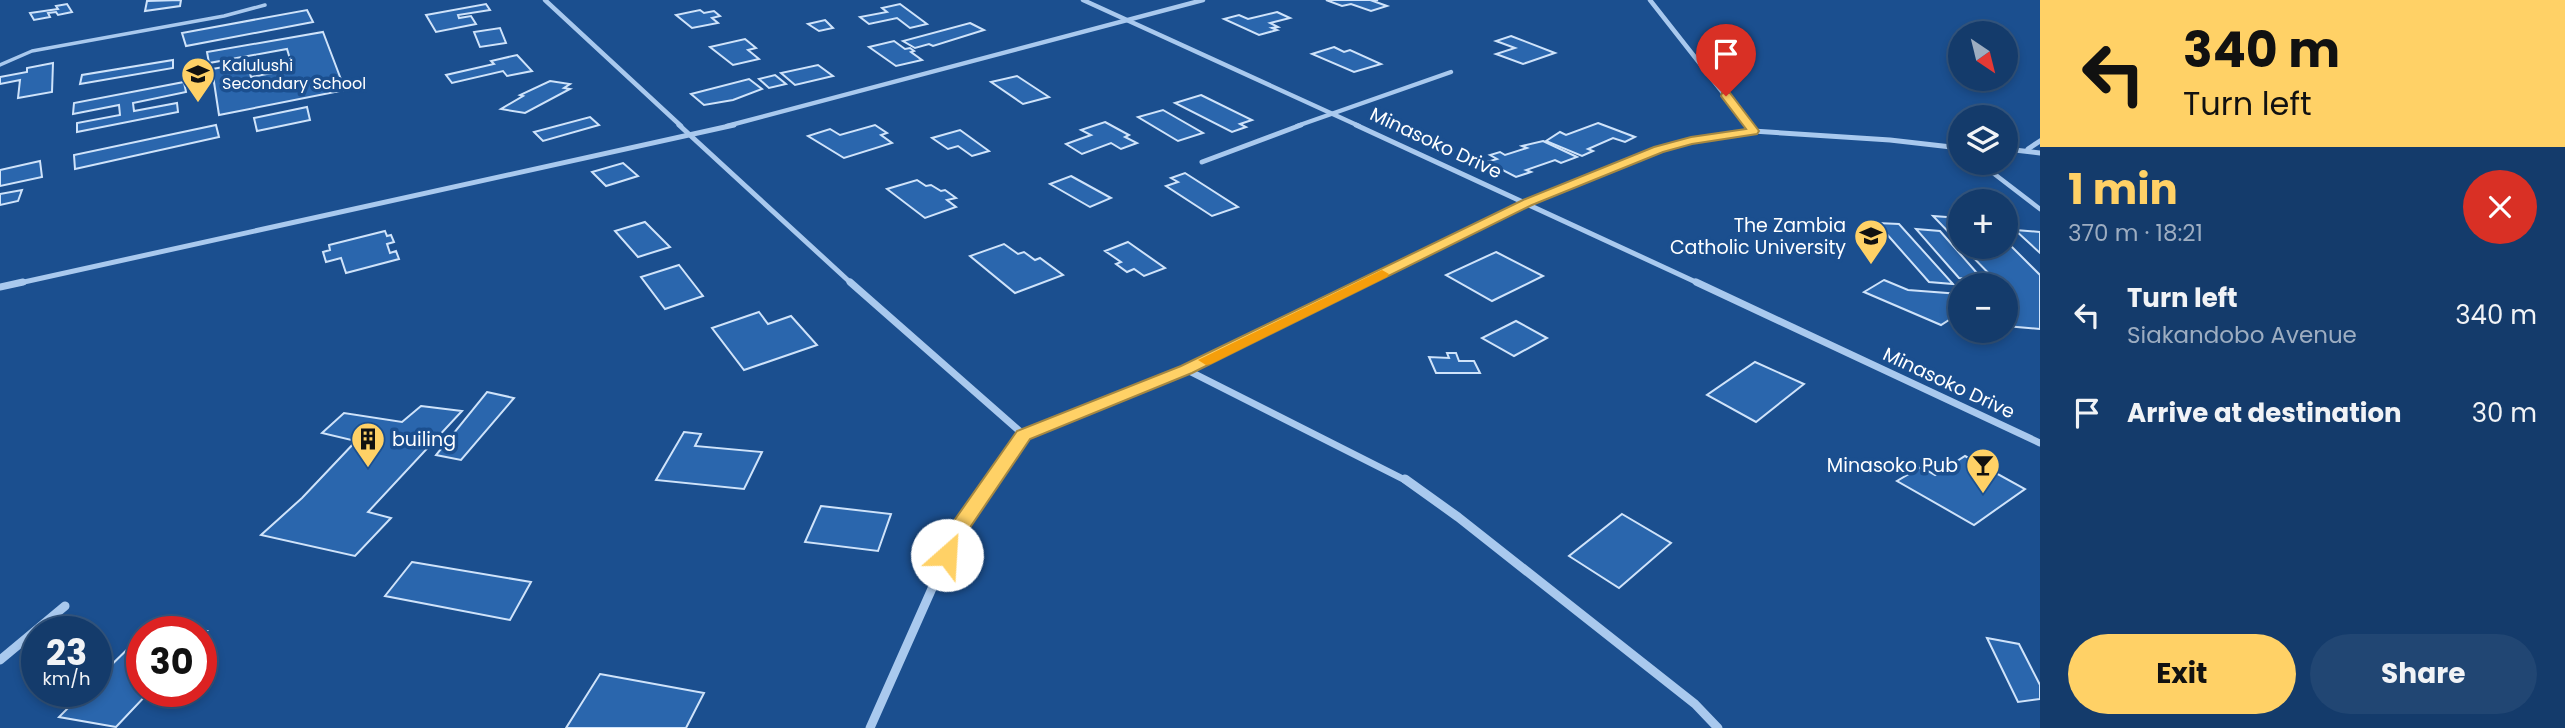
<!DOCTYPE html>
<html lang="en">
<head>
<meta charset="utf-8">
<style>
  body { margin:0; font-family:Poppins,sans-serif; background:#214673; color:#f1f3f6; height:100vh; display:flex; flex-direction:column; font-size:26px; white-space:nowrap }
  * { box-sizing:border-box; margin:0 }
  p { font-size:23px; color:#9dadc1 }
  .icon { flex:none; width:38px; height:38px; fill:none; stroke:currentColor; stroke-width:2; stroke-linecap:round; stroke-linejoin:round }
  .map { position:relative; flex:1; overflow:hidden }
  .details { display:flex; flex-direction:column; background:#143b6b; width:525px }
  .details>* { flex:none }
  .banner { background:#ffd166; color:#111; overflow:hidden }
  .needle { width:46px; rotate:145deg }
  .controls { position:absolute; left:1948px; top:21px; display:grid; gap:14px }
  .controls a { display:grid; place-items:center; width:70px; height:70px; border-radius:50%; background:#143b6b; box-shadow:0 4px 10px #0003,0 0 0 2px #33557e; font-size:35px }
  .speed { position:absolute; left:21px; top:616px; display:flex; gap:14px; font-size:35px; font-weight:700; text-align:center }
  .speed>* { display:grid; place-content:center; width:91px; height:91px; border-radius:50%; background:#143b6b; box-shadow:0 4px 10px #0003,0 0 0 2px #33557e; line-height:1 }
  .speed small { font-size:18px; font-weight:400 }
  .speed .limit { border:10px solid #d22; background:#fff; color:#111 }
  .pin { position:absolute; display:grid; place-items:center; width:60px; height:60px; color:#fff; margin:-72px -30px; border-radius:50% 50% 50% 0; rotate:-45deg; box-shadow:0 0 7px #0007 }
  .pin .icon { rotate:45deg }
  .me { position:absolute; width:77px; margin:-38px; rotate:26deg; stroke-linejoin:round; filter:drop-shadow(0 0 5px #0008) }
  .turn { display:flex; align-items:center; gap:24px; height:147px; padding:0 28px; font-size:32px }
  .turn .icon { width:91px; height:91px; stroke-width:2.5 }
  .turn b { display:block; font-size:49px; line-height:60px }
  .round { display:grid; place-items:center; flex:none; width:74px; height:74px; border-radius:37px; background:#214673 }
  .head { display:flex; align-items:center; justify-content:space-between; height:119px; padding:0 28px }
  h1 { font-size:42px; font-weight:700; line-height:52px; color:#ffd166 }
  .cta { display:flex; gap:14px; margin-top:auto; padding:14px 28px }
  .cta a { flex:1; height:80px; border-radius:42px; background:#ffd166; color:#111; font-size:28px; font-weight:700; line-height:80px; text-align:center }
  .cta a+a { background:#214673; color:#f1f3f6 }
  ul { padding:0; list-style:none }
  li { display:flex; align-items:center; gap:21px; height:98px; padding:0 28px }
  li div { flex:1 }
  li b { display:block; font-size:26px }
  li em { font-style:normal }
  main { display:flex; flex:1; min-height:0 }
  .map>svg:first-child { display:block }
</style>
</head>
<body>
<main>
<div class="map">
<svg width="2040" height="728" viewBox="0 0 2040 728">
  <rect width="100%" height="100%" fill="#1b4f8f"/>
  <g fill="#2a66ad" stroke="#cfe3fa" stroke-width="2">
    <path d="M181,0L180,6L145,11L147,1Z"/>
    <path d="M1326,0H1378L1373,1L1387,6L1371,11L1351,4L1342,6Z"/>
    <path d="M67,4L72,12L58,15L56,12L48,13L50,17L34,20L30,13L58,9L56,6Z"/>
    <path d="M486,4L490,10L458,15L459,18L471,16L476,24L436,32L426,15Z"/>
    <path d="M900,4L927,24L910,28L897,18L869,24L860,17L887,12L882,8Z"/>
    <path d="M307,10L313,22L186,46L182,33Z"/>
    <path d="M700,10L704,13L714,11L720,16L712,18L718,23L692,28L676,15Z"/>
    <path d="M1277,12L1290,18L1270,23L1278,27L1272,28L1277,30L1259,35L1224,19L1239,15L1248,19Z"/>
    <path d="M825,20L833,28L819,31L808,24Z"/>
    <path d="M970,23L984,30L933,46L929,44L915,48L903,41Z"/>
    <path d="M500,28L506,43L480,47L474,32Z"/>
    <path d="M323,32L345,90L219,115L212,69L247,63L251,77L293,69L287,49L209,63L207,52Z"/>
    <path d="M1511,36L1555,53L1523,64L1496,54L1515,48L1496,41Z"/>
    <path d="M745,39L756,48L748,50L759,59L733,65L710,47Z"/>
    <path d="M894,41L905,49L910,48L914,51L911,52L922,60L896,66L869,47Z"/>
    <path d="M1334,47L1344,52L1350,50L1381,64L1354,72L1312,54Z"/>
    <path d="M517,55L532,71L507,76L503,71L452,83L446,75L494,64L491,61Z"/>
    <path d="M173,60V68L80,84L82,75Z"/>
    <path d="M53,63L52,92L18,98L20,80L0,84V77L27,72V68Z"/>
    <path d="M818,65L833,76L795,85L781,73Z"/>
    <path d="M775,75L786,84L769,88L759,79Z"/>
    <path d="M1017,76L1049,97L1023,104L991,82Z"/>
    <path d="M749,79L762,89L733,100L704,105L691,94Z"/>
    <path d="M550,81L570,84L564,88L570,89L525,113L501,109L523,96L520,95Z"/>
    <path d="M184,82L186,92L133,103L134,111L177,103L178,112L77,132V123L120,115L119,105L73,114L74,103Z"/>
    <path d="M1201,95L1252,120L1240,124L1246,127L1232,132L1175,103Z"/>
    <path d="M307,107L310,120L257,131L254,118Z"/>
    <path d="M1163,110L1203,133L1178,141L1138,117Z"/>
    <path d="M590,117L599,125L543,141L534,132Z"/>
    <path d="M1105,122L1129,135L1125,137L1137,143L1121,149L1111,143L1082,154L1066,144L1091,135L1081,130Z"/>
    <path d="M1598,123L1635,137L1625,142L1613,138L1588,149L1593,151L1582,156L1546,141L1560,132L1566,135Z"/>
    <path d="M216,125L219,137L75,169L74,155Z"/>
    <path d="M875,125L887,133L881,135L892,143L844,158L808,136L830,129L840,135Z"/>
    <path d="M960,130L989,151L972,156L958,146L948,149L932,138Z"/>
    <path d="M1543,141L1577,157L1561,163L1555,160L1526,170L1531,172L1516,177L1487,162L1497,159L1490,155L1500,152L1505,155L1527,148L1522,146Z"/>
    <path d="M40,161L42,177L0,186V170Z"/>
    <path d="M623,163L638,176L606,186L592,172Z"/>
    <path d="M1185,173L1238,207L1212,216L1166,186L1178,182L1171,178Z"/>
    <path d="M1071,176L1111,198L1090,207L1050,184Z"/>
    <path d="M917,180L926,186L931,185L941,191L945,190L956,198L947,200L956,207L925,218L887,189Z"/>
    <path d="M22,190L18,201L0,205V194Z"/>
    <path d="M1933,216L1960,218V244Z"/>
    <path d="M645,222L670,247L638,257L615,231Z"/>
    <path d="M1877,223L1899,224L1953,284L1929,282Z"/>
    <path d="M1916,229L1940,231L1984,281L1959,278Z"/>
    <path d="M2015,230L2040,232V253Z"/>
    <path d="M385,231L387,236L391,235L394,242L387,244L390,253L396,251L399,259L346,273L341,258L326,262L323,252L330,250L329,245Z"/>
    <path d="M2006,241L2040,275V329L2006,326V297L2012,298L2006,291V285H2000L1963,247H2006Z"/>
    <path d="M1128,242L1165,268L1144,276L1134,269L1127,272L1116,264L1121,262L1105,251Z"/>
    <path d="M1004,244L1018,254L1024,252L1035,260L1040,258L1063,275L1015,293L970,256Z"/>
    <path d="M1496,252L1543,276L1492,301L1446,275Z"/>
    <path d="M679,265L703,296L665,309L641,277Z"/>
    <path d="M1884,280L1908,290L1960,294V321L1949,320L1941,325L1864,292Z"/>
    <path d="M759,312L768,324L791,316L817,345L744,370L712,328Z"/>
    <path d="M1516,321L1547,338L1514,356L1482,338Z"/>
    <path d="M1447,353H1456L1459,361H1474L1480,373H1436L1429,357L1449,358Z"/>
    <path d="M1755,362L1804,384L1756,422L1707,395Z"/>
    <path d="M487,392L514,398L461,460L436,455Z"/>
    <path d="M421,406L462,411L368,512L391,518L355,556L261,535L302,498L356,441L322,433L344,413L402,422Z"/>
    <path d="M684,432L701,434L695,446L762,452L744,489L656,480Z"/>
    <path d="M1965,456L2025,489L1974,525L1897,481L1921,467L1935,475Z"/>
    <path d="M821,506L891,514L878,551L805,542Z"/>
    <path d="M1622,514L1671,543L1619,588L1569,556Z"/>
    <path d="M412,562L531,582L510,620L385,596Z"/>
    <path d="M154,623L207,631L201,638V632H145Z"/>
    <path d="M142,635V691H150L116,727L59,717L85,691H96V680Z"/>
    <path d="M1987,638L2019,644L2040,685V699L2018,702Z"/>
    <path d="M600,674L704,693L686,728H566Z"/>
  </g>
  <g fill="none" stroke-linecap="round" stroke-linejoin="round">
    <path stroke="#a9c9ee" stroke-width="3.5" d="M0,65L32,51L224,16L265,5"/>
    <path stroke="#a9c9ee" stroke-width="4.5" d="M1980,163L2040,209"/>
    <g stroke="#a9c9ee" stroke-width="4.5">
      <path d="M545,0L681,126"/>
      <path d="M1083,0L1359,126"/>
      <path d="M1650,0L1749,126"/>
      <path d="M727,126L1203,0"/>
      <path d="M1297,126L1451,72"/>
    </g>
    <g stroke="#a9c9ee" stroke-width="5">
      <path d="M679,125L852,284"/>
      <path d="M1356,125L1700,284"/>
      <path d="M1748,125L1753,131"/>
      <path d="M2006,149L2040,153"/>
      <path d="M2028,149L2040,141"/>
      <path d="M1202,162L1301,125"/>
      <path d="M15,284L734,125"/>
      <path d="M1363,284L1527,203L1658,149L1691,140L1753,131L1890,140L1960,148"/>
    </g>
    <g stroke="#a9c9ee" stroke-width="7">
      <path d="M850,282L1024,435L992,481"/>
      <path d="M1696,282L2040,443"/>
      <path d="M0,287L23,282"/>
      <path d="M1187,370L1407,481"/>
      <path d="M1024,435L1187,370L1366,282"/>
    </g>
    <g stroke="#a9c9ee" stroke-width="9">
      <path d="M1405,479L1458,517L1695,704L1718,728"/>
      <path d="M0,660L65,606"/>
      <path d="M870,728L958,530L993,479"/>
    </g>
  </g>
  <path fill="#ffd166" stroke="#a68842" stroke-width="2" d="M1722,93H1730L1759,131L1757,134L1692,144L1663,152L1532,205L1192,373L1030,439L967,532L954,560H940L937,555L951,525L1017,431L1181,366L1523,200L1654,147L1691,137L1746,129L1721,96Z"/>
  <path fill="#f59e0b" d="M1382,270L1389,274L1387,277L1211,364L1206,365L1198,360Z"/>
  <defs>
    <g id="school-pin" transform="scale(1.75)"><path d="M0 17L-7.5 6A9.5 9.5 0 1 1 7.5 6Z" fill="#ffd166" stroke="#1b4f8f"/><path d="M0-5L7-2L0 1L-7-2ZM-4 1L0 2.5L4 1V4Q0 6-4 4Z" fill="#111"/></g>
    <g id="university-pin" transform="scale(1.75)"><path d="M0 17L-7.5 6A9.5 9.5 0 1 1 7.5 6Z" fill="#ffd166" stroke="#1b4f8f"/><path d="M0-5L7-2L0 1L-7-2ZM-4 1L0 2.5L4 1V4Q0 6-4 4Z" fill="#111"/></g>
    <g id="building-pin" transform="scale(1.75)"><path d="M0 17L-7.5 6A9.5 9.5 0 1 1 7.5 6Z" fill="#ffd166" stroke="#1b4f8f"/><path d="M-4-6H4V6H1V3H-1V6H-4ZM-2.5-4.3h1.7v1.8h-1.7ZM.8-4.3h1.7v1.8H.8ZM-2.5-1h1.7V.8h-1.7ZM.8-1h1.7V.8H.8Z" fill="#111"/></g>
    <g id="bar-pin" transform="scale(1.75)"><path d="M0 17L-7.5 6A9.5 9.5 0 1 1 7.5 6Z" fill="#ffd166" stroke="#1b4f8f"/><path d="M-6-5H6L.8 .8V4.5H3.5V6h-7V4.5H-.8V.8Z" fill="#111"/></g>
  </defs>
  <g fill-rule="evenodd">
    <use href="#school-pin" x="198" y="74"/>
    <use href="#university-pin" x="1871" y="236"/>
    <use href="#building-pin" x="368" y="439"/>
    <use href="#bar-pin" x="1983" y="465"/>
  </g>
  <g text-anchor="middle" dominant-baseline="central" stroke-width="7" stroke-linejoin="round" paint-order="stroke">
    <g font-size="16" fill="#fff" stroke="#1b4f8f" text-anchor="start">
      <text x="222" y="65">Kalulushi<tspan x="222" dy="18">Secondary School</tspan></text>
    </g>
    <g font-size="19" fill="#fff" stroke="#1b4f8f">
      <text transform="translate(1436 143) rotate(25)">Minasoko Drive</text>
      <text transform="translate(1949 383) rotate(25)">Minasoko Drive</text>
    </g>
    <g font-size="19" fill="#fff" stroke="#1b4f8f" text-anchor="end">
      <text x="1846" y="225">The Zambia<tspan x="1846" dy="22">Catholic University</tspan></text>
      <text x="392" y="439" text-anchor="start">builing</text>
      <text x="1958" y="465">Minasoko Pub</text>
    </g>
  </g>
</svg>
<div class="controls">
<a><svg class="needle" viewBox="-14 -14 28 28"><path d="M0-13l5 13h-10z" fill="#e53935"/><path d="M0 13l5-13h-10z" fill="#9dadc1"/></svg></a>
<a><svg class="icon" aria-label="layers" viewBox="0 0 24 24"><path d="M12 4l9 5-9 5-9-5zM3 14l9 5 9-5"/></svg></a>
<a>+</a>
<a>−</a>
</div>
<div class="speed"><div>23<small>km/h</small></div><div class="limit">30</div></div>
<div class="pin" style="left:1726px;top:96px;background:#d93025"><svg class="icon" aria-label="arrive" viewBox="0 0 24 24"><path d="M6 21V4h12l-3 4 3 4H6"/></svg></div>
<svg class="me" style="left:947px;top:555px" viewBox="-20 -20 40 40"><circle r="19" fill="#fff"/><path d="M0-13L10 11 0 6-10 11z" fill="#ffd166"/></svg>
</div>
<section class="details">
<div class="banner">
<div class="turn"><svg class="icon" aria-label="left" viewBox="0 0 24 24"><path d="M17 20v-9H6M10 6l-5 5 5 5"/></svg><div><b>340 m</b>Turn left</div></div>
</div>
<div class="head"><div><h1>1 min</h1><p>370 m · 18:21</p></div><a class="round" style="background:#d93025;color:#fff"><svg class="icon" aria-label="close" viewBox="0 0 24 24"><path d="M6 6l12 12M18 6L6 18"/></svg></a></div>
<ul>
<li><svg class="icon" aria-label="left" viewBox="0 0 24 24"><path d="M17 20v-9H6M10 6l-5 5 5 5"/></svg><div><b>Turn left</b><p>Siakandobo Avenue</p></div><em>340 m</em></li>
<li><svg class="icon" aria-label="arrive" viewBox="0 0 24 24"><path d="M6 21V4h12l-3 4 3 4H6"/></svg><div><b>Arrive at destination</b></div><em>30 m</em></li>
</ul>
<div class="cta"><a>Exit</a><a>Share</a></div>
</section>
</main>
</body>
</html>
